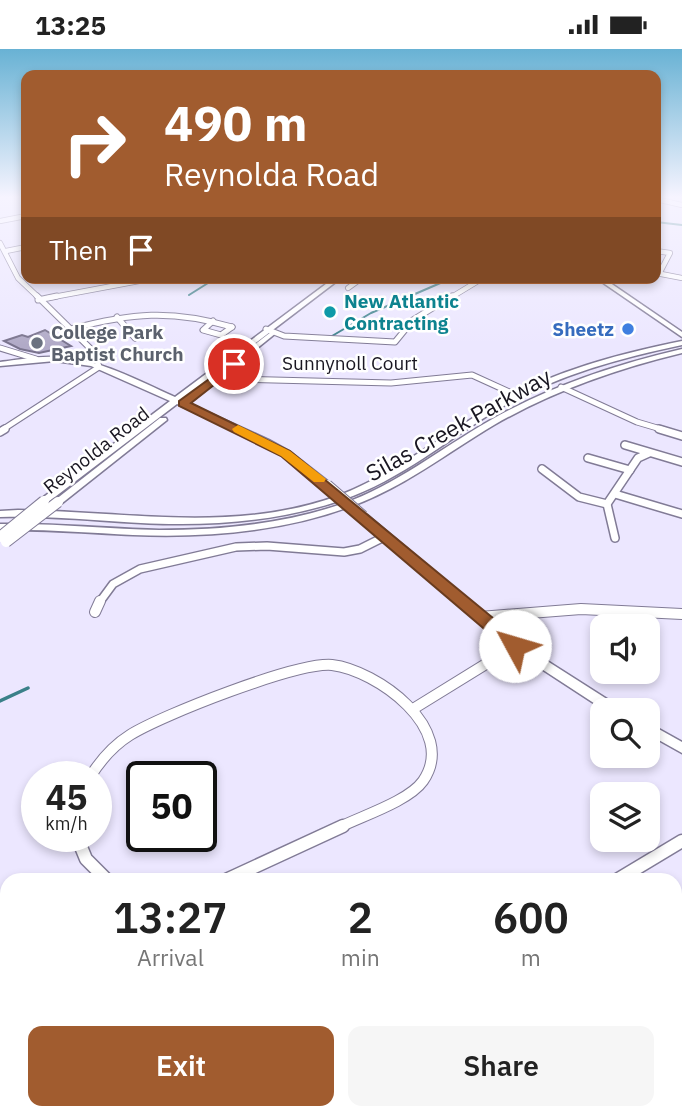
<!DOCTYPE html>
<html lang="en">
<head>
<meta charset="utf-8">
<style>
  body { margin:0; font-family:"IBM Plex Sans",sans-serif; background:#f6f6f6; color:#222; height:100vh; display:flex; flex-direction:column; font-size:26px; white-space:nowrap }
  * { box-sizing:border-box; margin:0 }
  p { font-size:23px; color:#767676 }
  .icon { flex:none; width:38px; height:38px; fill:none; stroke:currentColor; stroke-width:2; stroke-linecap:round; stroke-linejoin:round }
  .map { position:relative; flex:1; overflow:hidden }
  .panel { position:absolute; left:0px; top:824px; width:682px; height:247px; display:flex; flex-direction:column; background:#fff; border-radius:21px 21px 0 0; box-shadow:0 4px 10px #0003 }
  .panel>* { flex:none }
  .guide { position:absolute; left:21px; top:21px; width:640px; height:214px; border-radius:14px; box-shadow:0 4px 10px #0003; background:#a15c2f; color:#fff; overflow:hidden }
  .controls { position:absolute; left:590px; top:565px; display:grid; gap:14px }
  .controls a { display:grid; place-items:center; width:70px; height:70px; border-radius:14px; background:#fff; box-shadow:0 4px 10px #0003; font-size:35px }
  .speed { position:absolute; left:21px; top:712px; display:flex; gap:14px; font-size:35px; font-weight:700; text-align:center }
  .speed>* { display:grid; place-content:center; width:91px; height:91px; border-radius:50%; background:#fff; box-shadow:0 4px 10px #0003; line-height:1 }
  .speed small { font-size:18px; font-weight:400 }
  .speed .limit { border:4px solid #111; border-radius:10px; background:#fff; color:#111 }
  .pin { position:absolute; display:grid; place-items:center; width:60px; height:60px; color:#fff; margin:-30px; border:4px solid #fff; border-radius:50%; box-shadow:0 2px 7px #0007 }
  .me { position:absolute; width:77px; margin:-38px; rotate:309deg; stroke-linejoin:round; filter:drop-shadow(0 0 5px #0008) }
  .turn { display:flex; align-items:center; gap:24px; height:147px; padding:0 28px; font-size:32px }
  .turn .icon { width:91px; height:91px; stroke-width:2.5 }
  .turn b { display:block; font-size:49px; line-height:60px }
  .then { display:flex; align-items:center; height:66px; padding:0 28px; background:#0003; gap:14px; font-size:26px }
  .eta { display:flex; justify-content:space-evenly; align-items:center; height:119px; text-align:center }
  .eta b { font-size:42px; font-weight:600; line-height:49px }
  .cta { display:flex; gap:14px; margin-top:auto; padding:14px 28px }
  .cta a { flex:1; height:80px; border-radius:14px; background:#a15c2f; color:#fff; font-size:28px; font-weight:600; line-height:80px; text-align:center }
  .cta a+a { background:#f6f6f6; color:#222 }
  .status { display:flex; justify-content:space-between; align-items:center; height:49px; padding:0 35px; background:#fff; direction:ltr }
  .status svg { height:19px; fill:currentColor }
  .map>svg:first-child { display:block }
</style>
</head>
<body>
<div class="status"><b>13:25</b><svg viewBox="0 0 49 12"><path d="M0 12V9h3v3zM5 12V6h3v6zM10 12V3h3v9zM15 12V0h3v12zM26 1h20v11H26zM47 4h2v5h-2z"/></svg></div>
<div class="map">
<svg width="682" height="1070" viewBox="0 0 682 1070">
  <rect width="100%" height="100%" fill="#ece7ff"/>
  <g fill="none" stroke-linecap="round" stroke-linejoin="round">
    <g stroke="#3a8089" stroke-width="2">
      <path d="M656,173L682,176"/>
      <path d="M189,246L216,229"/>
      <path d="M332,287L371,264L452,229"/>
    </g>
    <path stroke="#3a8089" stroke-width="3.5" d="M0,652L28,639"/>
  </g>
  <path fill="#b1aac7" stroke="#79738d" stroke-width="2" d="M45,281L71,297L39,304L20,300L4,292L22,286L28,288Z"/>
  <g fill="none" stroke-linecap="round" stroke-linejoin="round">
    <g stroke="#817b96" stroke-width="6">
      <g id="minor-far4">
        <path d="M656,150L682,156"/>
        <path d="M0,172L26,167"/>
        <path d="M0,194L18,229L39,249"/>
        <path d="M6,202L26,198"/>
        <path d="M656,202L670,204L659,225"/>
        <path d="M656,224L682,229"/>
        <path d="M348,239L362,229"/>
        <path d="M48,249L155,229"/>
        <path d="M450,249L483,229"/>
      </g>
    </g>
    <g stroke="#817b96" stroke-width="7">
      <g id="minor-far3">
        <path d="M38,251L57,247"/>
        <path d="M117,268L135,289"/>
        <path d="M213,272L203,281L221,286L232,278"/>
        <path d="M71,280C131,264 171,260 232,278"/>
        <path d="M266,280L284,287L395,293L413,271L452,247"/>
        <path d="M0,299L36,310"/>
        <path d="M220,327L237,330L391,334L472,326L518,347"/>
        <path d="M561,338L637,373L664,381"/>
        <path d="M2,381L99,318L95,304L37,247"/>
      </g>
    </g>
    <g stroke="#817b96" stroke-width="10">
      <g id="minor-far2">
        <path d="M659,380L682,387"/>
        <path d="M0,383L5,380"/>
        <path d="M625,396L682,413"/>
        <path d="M588,409L630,421"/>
        <path d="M542,420L579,448L607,455"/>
        <path d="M615,445L682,465"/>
        <path d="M615,489L607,455L638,409L649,404"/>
        <path d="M99,554L113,535L140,520L236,498L267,497L344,503L360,500L386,487"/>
      </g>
    </g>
    <g stroke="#817b96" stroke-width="12">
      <g id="minor-far1">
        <path d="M95,563L100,552"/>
        <path d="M480,568L581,560L682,565"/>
        <path d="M413,660L515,597"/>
        <path d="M90,728C100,712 114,696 130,686C162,666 297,613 332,616C376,621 459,680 423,732C409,752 362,767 340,778"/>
      </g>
    </g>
    <g stroke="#817b96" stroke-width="15">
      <g id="minor">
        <path d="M77,788L86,810L107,831"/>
        <path d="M226,831L343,777"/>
        <path d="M617,831L682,792"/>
        <path d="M676,1016L682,1024"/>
        <path d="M210,1070L218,1064"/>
      </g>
    </g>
    <g stroke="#817b96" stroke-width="3">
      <g id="major">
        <path d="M334,229H341L181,351L269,391L289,402L330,434L332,436L330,438H324L283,406L263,395L177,355L47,454H41L39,452L41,450L170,352L91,317L55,312L0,317V313C18,311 37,307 55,308C98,309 137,331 175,348Z"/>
        <path d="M596,229H603L682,283V288Z"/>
        <path d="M271,283L276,284L192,352H186V348Z"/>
        <path d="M682,292V296C620,309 558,326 502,358C449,389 401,431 342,451C286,470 228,476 169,475C113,474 57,466 0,468V462L18,461C125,462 236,485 340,446C396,424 444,385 496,355C554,322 618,305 682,292Z"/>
        <path d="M682,300V304C616,320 553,342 494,376C447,404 404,438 352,457C282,483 207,489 133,486C88,484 44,480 0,481V475H17C64,475 112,480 159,481C221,481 283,475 342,455C396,436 440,400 489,372C550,337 614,316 682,300Z"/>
        <path d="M160,369H166L167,371L61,455H55L53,453L55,451Z"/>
        <path d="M363,464L366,465L519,594L621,659L623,662H606L511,600L360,469L358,467Z"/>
        <path d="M648,674L682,693V704L648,685Z"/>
      </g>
    </g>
    <use href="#minor-far4" stroke="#fff" stroke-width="4.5"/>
    <use href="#minor-far3" stroke="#fff" stroke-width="5"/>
    <use href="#minor-far2" stroke="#fff" stroke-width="7"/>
    <use href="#minor-far1" stroke="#fff" stroke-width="10"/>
    <use href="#minor" stroke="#fff" stroke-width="12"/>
    <use href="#major" fill="#fff" fill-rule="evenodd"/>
    <g stroke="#817b96" stroke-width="12" stroke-linecap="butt">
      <g id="major-bridge">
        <path d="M327,436L363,467"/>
        <path d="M0,488L44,452"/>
        <path d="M6,493L58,453"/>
      </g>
    </g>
    <use href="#major-bridge" stroke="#fff" stroke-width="10"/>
  </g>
  <linearGradient id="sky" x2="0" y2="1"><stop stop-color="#68b2d4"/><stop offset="0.5" stop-color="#f6f4ff"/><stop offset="1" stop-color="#f6f4ff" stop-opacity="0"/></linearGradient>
  <rect width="682" height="296" fill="url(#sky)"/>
  <path fill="#a15c2f" stroke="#693c1f" stroke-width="2" d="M234,312L240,315L238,317L191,354L290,402L521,592L523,597L521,601H509L281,407L179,357V352Z"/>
  <path fill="#f59e0b" d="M238,376L290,402L326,430L324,433H314L281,407L234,383L232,380Z"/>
  <circle fill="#0f9aa8" stroke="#fff" stroke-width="2.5" cx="330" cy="263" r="7"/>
  <circle fill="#3f7fe0" stroke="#fff" stroke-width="2.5" cx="628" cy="280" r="7"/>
  <circle fill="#6b7280" stroke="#fff" stroke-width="2.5" cx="37" cy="294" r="7"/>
  <g text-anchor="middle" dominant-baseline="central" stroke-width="5" stroke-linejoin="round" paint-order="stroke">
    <g font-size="19" font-weight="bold" fill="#0d838f" stroke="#fff" text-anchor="start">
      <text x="344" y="252">New Atlantic<tspan x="344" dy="22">Contracting</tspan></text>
    </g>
    <g font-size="19" font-weight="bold" fill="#366cbe" stroke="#fff" text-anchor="end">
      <text x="614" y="280">Sheetz</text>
    </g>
    <g font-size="19" font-weight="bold" fill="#5b616d" stroke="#fff" text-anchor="start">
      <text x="51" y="283">College Park<tspan x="51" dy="22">Baptist Church</tspan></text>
    </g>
    <g font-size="19" fill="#191621" stroke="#fff">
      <text x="350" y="314">Sunnynoll Court</text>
      <text transform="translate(96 401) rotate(-38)">Reynolda Road</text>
    </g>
    <g font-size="23" fill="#191621" stroke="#fff">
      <text transform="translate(458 375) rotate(-29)">Silas Creek Parkway</text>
    </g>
  </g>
</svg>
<div class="controls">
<a><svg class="icon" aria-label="sound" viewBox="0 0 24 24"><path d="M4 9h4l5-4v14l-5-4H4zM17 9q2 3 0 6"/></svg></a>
<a><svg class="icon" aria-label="search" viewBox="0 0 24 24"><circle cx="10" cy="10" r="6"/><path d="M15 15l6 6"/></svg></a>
<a><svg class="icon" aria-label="layers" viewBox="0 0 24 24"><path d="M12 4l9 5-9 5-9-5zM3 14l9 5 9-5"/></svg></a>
</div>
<div class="speed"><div>45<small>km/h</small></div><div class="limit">50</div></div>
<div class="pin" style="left:234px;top:315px;background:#d93025"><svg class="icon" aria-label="arrive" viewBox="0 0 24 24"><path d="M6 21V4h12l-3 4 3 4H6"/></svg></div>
<svg class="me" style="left:515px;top:597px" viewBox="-20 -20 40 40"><circle r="19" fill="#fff"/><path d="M0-13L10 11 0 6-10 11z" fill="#a15c2f"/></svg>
<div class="guide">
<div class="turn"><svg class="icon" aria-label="right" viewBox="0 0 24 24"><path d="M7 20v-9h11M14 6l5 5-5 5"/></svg><div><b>490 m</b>Reynolda Road</div></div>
<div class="then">Then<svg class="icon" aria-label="arrive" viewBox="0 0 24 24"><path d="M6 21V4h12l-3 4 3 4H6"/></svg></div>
</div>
<section class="panel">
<div class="eta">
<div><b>13:27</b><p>Arrival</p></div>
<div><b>2</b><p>min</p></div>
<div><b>600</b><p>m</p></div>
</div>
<div class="cta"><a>Exit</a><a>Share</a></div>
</section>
</div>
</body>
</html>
